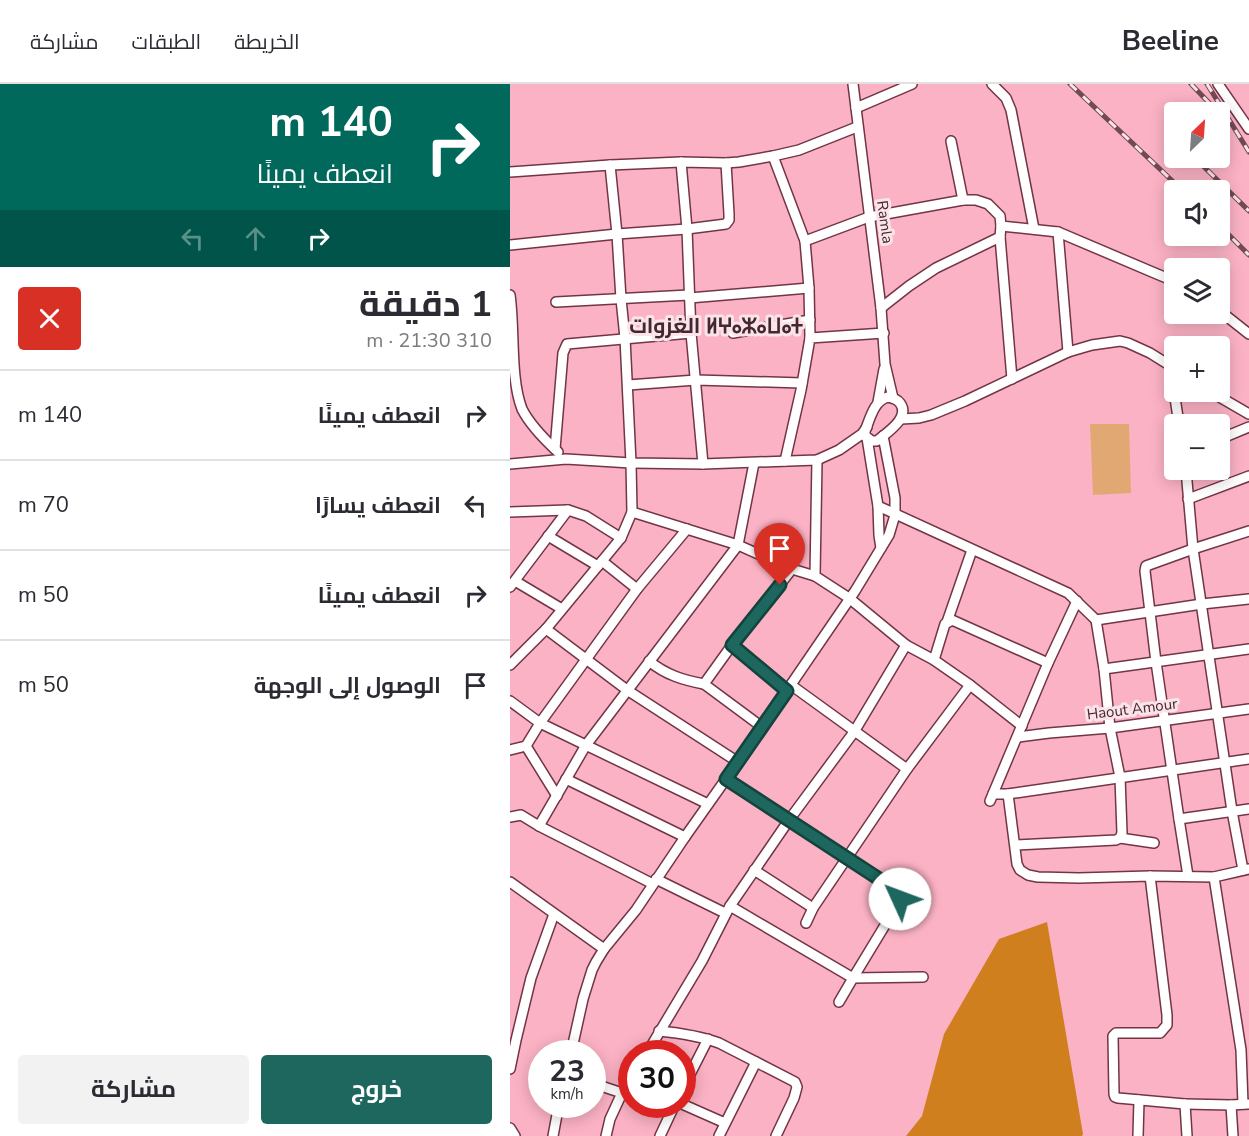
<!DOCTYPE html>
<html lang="ar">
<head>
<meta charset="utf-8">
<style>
  body { margin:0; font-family:"Nunito Sans",Cairo,"Noto Sans Tifinagh",sans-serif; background:#f2f2f3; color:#2b2b33; direction:rtl; height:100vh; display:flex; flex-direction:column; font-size:22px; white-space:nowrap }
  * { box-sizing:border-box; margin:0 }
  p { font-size:20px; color:#7c7c81 }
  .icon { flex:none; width:33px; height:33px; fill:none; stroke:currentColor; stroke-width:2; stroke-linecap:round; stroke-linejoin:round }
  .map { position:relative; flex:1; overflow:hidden; direction:ltr }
  .sheet { display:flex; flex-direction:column; background:#fff; width:510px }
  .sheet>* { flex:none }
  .guide { background:#00695c; color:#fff; overflow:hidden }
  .needle { width:39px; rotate:25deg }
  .fabs { position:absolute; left:654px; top:18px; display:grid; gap:12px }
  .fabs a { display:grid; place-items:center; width:66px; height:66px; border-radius:6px; background:#fff; box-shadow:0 3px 15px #0003; font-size:30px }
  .speed { position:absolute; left:18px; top:956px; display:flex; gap:12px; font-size:30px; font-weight:700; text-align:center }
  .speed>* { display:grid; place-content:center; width:78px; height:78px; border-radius:50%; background:#fff; box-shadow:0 3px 15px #0003; line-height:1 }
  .speed small { font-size:15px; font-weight:400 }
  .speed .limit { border:9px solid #d22; background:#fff; color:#111 }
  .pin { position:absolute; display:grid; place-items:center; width:51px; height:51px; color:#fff; margin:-62px -26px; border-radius:50% 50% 50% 0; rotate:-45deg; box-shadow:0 0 6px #0007 }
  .pin .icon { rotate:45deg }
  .me { position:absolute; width:66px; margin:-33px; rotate:313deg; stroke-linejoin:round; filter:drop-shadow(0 0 4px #0008) }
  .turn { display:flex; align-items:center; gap:21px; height:126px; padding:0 18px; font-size:27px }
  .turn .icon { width:78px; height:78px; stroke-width:2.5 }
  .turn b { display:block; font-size:42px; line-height:51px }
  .lanes { display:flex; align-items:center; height:57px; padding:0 18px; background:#0003; justify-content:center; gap:30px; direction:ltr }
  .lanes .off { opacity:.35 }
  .round { display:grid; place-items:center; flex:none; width:63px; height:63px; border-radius:6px; background:#f2f2f3 }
  .summary { display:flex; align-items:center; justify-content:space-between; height:102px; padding:0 18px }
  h1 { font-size:36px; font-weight:700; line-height:45px }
  .cta { display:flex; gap:12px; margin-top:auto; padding:12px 18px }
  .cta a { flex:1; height:69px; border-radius:6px; background:#1d675e; color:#fff; font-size:24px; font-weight:700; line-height:69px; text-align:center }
  .cta a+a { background:#f2f2f3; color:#2b2b33 }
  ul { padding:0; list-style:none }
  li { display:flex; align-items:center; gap:18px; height:90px; padding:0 18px; border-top:2px solid #e1e1e2 }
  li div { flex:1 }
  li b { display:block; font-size:22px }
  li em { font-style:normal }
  header { display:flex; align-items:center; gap:36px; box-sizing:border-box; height:84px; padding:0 30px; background:#fff; border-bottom:2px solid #e1e1e2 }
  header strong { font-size:28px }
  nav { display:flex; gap:33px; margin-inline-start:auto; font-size:21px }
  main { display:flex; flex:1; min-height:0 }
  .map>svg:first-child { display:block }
</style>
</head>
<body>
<header>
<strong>Beeline</strong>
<nav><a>الخريطة</a><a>الطبقات</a><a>مشاركة</a></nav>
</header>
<main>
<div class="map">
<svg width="739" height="1052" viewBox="0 0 739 1052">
  <rect width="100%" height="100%" fill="#fbb2c4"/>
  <path fill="#e2a873" d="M580,340H619L621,409L583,411Z"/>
  <path fill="#d07f1e" d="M537,838L573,1050L572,1052H396L412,1032L434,950L489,855Z"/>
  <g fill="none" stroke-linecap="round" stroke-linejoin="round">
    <g stroke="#713546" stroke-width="12">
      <g id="minor">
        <path d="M343,0L371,224L375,280L383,314"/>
        <path d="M482,0L496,14L501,26L524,145"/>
        <path d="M708,0L739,45"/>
        <path d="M346,24L402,0"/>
        <path d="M441,57L453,116"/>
        <path d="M263,72L295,157L359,133L453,116H466L478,120L490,132L491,142L548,148L647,190L664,197"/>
        <path d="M171,78L177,145L181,249L193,380"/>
        <path d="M100,81L107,150L111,215L115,254L121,379L122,428"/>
        <path d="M0,88L100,81L171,78L216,79L229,78L263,72L289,66L347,43"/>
        <path d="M548,148L558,268"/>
        <path d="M490,153L502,295"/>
        <path d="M295,157L299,204L300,254"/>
        <path d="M0,161L107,150L177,145L216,140L219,136V130L216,79"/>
        <path d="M0,211C5,246 0,294 12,325C20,341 35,356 48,368"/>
        <path d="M179,214L299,204"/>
        <path d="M46,218L179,211"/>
        <path d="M371,224L399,202L426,184L490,153L491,142"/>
        <path d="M710,227L739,250"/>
        <path d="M223,249L300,236"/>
        <path d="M660,281L669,340"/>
        <path d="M118,301L186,296L292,299"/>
        <path d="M701,308L739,330"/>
        <path d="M378,313C383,314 387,315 390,319C401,334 376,349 367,357H362L355,352V347C360,335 364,316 378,313Z"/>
        <path d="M368,318L374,285"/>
        <path d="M391,335L409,334L421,331L455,317L558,268L582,261L610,257L618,259L640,269L664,284"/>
        <path d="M357,354L368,422L369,451L371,464"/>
        <path d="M710,355L739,343"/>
        <path d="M45,365L53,269L57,260L181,249"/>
        <path d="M307,376L305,492L339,514L396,561L424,576L460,601L512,642"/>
        <path d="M275,377L291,306L300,254L374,249"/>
        <path d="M0,380L56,375L121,379L193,380L307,376L329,366L352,350L357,343"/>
        <path d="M676,386L683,465L722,727L733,786"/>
        <path d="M678,415L739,392"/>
        <path d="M368,422L558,509L586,536L692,520L739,515"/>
        <path d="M0,428L58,426L76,432L111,454"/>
        <path d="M739,447L683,465L636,482L635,487L646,578L669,735L739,725"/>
        <path d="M38,452L88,482"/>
        <path d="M92,477L127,505"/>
        <path d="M5,497L52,525"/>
        <path d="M0,503L58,426"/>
        <path d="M437,538L462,466"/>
        <path d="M36,545L117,606L228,678"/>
        <path d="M222,561L194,600L252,643"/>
        <path d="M424,576L435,540L442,536L538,579L567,517"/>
        <path d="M139,577C156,591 173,596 194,600"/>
        <path d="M0,581L36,545L111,454L122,428L228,461L282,485L305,492"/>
        <path d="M594,585L739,565"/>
        <path d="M281,601L397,685L303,824L296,839"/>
        <path d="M277,607L222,561L282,485"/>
        <path d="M0,617L30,639L198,720"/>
        <path d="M508,653L539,649L600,644L739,625"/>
        <path d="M16,662L47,712"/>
        <path d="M0,666L16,662L30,639L127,505L177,445"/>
        <path d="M397,685L460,601"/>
        <path d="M56,695L175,753"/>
        <path d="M216,695L386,806C391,813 389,816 386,823L343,894L220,822L279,736L344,648L396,561"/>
        <path d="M483,710H498L739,675"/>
        <path d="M498,710L507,780L510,786L518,791L528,793L569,794L640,792L704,793L739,785"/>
        <path d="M480,717L538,579"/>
        <path d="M0,733L11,731L29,742L76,661L228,461L244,379"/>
        <path d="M669,735L678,792"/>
        <path d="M29,742L143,800"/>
        <path d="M610,754L644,759"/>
        <path d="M506,761L606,756L610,754L612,749L610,693L600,644L594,585L586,536"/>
        <path d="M244,786L303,824"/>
        <path d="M640,792L657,931V941L650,949H606L603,952L604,1010L605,1013L608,1014L675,1020L677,1052"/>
        <path d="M704,793L731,966L733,1020"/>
        <path d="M146,795L215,829"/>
        <path d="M0,798L94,865"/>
        <path d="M329,918L343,894L413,893"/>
        <path d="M149,947C170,949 190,952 209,959L285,998L287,1003L284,1014L266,1052"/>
        <path d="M61,969L73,915L82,886L86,878L94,865L126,826L175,753L228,678L345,507L379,451L385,431V414L373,352"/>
        <path d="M137,969L192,877L220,822"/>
        <path d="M0,985L6,956L21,894L44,830"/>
        <path d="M82,999L112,1009L122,994"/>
        <path d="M172,1006L198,955"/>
        <path d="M172,1020L215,1039"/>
        <path d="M675,1020L721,1021L738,1020"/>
        <path d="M721,1021L723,1052"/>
        <path d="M0,1044L5,1052"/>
        <path d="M43,1052L49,1020"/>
        <path d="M96,1052L100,1035L112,1009"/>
        <path d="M150,1052L165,1020"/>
        <path d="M209,1052L246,978"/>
        <path d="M628,1052L629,1016"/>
      </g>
    </g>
    <use href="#minor" stroke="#fff" stroke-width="9"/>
    <g stroke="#714a54" stroke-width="5">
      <g id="rail">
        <path d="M560,0L672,106"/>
        <path d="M681,0L704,24"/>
        <path d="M697,0L739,68"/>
        <path d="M685,74L739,127"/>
        <path d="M710,142L739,171"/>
      </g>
    </g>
    <use href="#rail" stroke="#fbe4e9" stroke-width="3" stroke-dasharray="9" stroke-linecap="butt"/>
  </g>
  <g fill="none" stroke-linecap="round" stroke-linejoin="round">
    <g stroke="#13433d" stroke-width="15">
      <path id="route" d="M270,501L222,561L277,607L216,695L386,806L390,815"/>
    </g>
    <use href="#route" stroke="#1d675e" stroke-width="10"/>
  </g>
  <g text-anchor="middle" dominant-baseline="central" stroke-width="6" stroke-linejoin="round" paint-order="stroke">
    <g font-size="15" fill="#44282f" stroke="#fbe4e9">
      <text transform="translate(375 138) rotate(82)">Ramla</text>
      <text transform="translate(622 625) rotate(-7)">Haout Amour</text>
    </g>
    <g font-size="21" font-weight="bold" fill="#44282f" stroke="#fbe4e9">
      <text x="206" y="242">الغزوات ⵍⵖⴰⵣⴰⵡⴰⵜ</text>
    </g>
  </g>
</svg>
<div class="fabs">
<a><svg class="needle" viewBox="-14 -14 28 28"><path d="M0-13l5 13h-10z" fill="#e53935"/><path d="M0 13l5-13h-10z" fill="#7c7c81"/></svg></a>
<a><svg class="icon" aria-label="sound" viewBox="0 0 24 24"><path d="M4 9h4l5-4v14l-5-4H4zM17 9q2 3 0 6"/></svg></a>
<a><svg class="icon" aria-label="layers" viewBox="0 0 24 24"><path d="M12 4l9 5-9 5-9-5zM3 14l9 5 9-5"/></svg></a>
<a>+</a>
<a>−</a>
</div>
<div class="speed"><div>23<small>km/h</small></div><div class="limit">30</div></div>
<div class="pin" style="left:270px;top:501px;background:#d93025"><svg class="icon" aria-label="arrive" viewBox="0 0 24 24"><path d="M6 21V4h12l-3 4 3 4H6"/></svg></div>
<svg class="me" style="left:390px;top:815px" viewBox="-20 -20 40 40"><circle r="19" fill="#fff"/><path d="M0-13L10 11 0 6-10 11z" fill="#1d675e"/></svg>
</div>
<section class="sheet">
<div class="guide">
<div class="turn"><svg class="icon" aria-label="right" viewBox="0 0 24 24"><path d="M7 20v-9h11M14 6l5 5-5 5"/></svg><div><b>140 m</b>انعطف يمينًا</div></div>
<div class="lanes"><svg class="icon off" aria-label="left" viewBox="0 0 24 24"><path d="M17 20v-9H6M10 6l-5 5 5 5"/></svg><svg class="icon off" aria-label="ahead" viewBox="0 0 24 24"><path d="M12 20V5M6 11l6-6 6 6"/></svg><svg class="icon" aria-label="right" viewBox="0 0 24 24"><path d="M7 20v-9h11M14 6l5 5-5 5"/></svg></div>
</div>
<div class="summary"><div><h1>1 دقيقة</h1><p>310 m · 21:30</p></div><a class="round" style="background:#d93025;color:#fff"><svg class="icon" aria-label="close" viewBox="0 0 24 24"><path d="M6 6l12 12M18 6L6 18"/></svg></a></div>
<ul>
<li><svg class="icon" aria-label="right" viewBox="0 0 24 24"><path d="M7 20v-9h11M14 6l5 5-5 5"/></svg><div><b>انعطف يمينًا</b></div><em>140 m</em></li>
<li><svg class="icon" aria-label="left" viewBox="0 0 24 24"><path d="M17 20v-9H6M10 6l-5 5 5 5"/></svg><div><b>انعطف يسارًا</b></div><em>70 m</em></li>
<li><svg class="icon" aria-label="right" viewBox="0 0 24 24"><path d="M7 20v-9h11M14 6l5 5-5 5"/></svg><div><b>انعطف يمينًا</b></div><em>50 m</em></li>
<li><svg class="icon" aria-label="arrive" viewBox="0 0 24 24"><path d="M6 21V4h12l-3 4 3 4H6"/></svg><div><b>الوصول إلى الوجهة</b></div><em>50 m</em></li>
</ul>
<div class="cta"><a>خروج</a><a>مشاركة</a></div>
</section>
</main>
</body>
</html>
